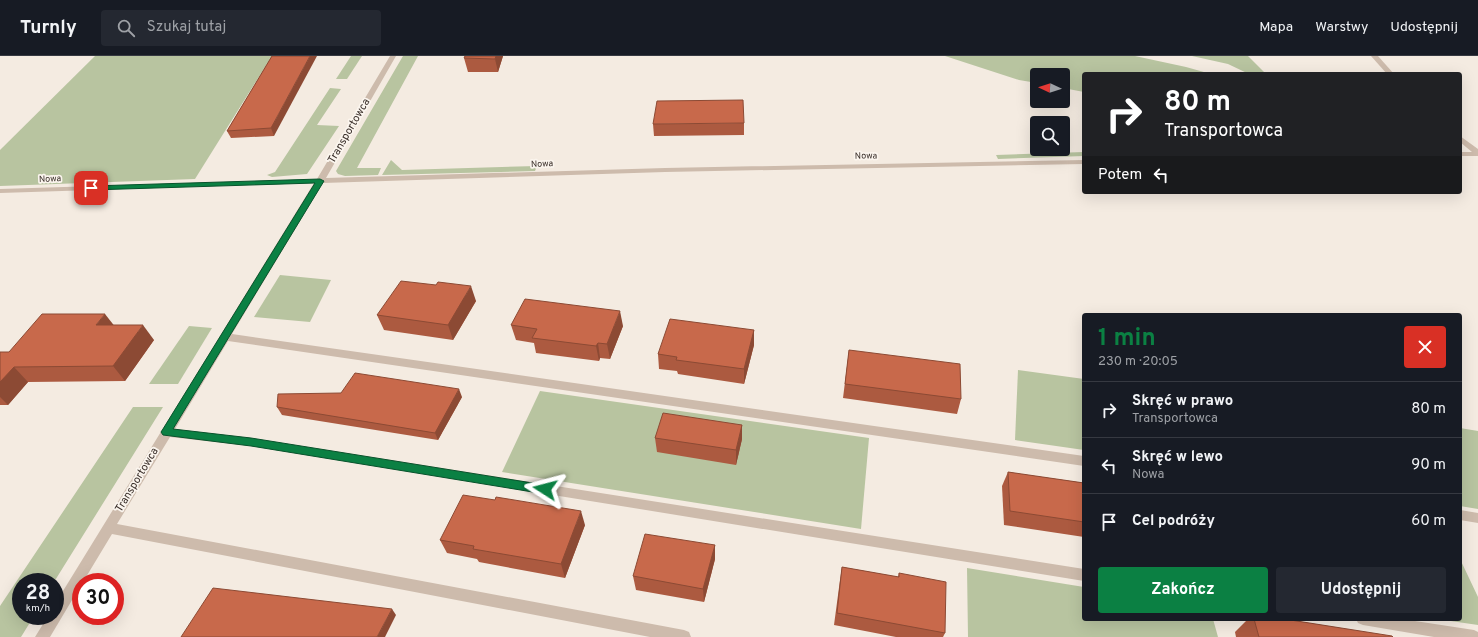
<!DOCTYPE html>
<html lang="pl">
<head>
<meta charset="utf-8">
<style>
  body { margin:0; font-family:Overpass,sans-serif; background:#242831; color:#f1f3f6; height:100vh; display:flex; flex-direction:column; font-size:15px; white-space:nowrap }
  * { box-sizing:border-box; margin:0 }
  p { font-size:13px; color:#9ea1a6 }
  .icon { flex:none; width:22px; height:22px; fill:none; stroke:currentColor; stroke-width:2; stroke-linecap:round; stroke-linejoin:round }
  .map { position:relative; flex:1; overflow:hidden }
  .details { position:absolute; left:1082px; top:257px; width:380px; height:308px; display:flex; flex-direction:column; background:#171b24; border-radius:4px; box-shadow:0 4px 16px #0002 }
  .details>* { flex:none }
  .top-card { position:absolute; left:1082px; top:16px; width:380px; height:122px; border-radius:4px; box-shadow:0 4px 16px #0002; background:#202124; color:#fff; overflow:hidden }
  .needle { width:26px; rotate:274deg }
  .fabs { position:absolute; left:1030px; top:12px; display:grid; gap:8px }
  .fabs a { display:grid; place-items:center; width:40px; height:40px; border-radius:4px; background:#171b24; box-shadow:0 4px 16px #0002; font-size:20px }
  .speed { position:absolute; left:12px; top:517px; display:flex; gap:8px; font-size:20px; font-weight:700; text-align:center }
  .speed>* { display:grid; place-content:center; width:52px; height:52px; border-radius:50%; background:#171b24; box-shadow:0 4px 16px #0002; line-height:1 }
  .speed small { font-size:10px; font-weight:400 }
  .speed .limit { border:6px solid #d22; background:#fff; color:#111 }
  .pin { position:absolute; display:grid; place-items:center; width:34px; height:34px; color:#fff; margin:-17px; border-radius:8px; box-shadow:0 2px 6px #0006 }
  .me { position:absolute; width:44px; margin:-22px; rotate:279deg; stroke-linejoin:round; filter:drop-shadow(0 0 3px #0008) }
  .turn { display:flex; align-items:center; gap:14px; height:84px; padding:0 16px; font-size:18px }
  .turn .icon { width:52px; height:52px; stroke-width:2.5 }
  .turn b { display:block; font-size:28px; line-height:34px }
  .then { display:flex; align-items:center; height:38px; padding:0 16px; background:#0003; gap:8px; font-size:15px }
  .round { display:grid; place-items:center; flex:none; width:42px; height:42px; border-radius:4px; background:#242831 }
  .summary { display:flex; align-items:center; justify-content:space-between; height:68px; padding:0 16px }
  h1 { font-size:24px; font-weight:700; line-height:30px; color:#0b8043 }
  .action { display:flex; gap:8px; margin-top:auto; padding:8px 16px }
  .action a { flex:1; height:46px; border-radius:4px; background:#0b8043; color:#fff; font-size:16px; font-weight:700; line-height:46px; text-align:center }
  .action a+a { background:#242831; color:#f1f3f6 }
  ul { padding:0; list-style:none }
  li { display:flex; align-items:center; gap:12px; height:56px; padding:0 16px; border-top:1px solid #363941 }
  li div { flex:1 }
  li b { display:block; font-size:15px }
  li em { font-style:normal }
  header { display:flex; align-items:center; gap:24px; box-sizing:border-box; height:56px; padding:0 20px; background:#171b24; border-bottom:1px solid #363941 }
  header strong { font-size:19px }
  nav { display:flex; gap:22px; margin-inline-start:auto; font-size:14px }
  .search { width:280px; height:36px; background:#242831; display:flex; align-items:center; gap:10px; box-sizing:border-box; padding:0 14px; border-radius:4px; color:#9ea1a6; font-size:15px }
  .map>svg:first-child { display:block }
</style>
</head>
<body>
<header>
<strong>Turnly</strong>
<div class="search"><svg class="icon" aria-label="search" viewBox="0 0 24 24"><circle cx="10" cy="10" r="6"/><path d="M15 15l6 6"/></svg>Szukaj tutaj</div>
<nav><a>Mapa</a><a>Warstwy</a><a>Udostępnij</a></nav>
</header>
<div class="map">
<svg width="1478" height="581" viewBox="0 0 1478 581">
  <rect width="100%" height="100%" fill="#f4ebe1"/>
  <g fill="#b8c4a0">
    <path d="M95,0H272L195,123L0,130V94Z"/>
    <path d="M351,0H362L347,23H336Z"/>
    <path d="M403,0H418L357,112H381L378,119L345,120L338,118L336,115Z"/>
    <path d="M945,0H1135L1186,11L1211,18H1084V36L1063,32V19H1037V27L1019,24Z"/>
    <path d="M1192,0H1248L1266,18H1249L1228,8Z"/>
    <path d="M330,32L341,33L317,69L339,70L307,118L272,121L267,119L275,116Z"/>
    <path d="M1084,96V100L998,103L996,99Z"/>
    <path d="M391,104L402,114L537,110L535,115L382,119Z"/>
    <path d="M280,219L331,224L310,266L254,261Z"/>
    <path d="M189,270L212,272L178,328H149Z"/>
    <path d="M1018,314L1084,323V394L1015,384Z"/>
    <path d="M540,335L869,382L861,473L502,416Z"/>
    <path d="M133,351H163L54,526H21V560H34L21,581H0V550Z"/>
    <path d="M1460,372L1478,375V453L1460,450Z"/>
    <path d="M1460,503L1478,541V569L1437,563H1460Z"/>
    <path d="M967,512L1084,531V563H1213L1218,581H968Z"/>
  </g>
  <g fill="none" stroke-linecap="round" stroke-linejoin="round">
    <g fill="#cdbbac" fill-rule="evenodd">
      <path d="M390,0H396L326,122L665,112L1084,104V108L665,116L323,127L232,278L1084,400V410L228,285L175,373L251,382L1084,513V525L251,390L170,381L117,468L684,574L689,576L691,581H650L112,478L83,526H81V529L50,581H35L48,560H55V548L314,127L0,137V133L317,123Z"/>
      <path d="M1371,0H1378L1394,18H1387Z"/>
      <path d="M1460,80L1478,93V100H1460V96H1472L1460,86Z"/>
      <path d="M1460,454L1478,457V467L1460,464Z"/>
      <path d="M1356,563H1402L1474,574L1478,576V581H1434L1363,569L1358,567Z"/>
    </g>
  </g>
  <g fill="#ac5a40">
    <path d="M272,0L274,80L231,82L227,75Z"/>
    <path d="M465,0H503L498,16H468L464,2Z"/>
    <path d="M744,67V79L654,80L653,68Z"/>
    <path d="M436,229L476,245L453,284L384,274L377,259Z"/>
    <path d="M114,269L154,284L125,325L28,326L8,349H0V296H9Z"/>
    <path d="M511,269L623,270L610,303L600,302L599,305L536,297L534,287L516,284Z"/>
    <path d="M754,274V289L744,328L678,318L677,315L659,313L658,298Z"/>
    <path d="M849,294L961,343L957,358L843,342Z"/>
    <path d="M462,341L438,384L282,359L277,351Z"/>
    <path d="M742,369V383L736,409L657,396L655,382Z"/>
    <path d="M1008,416L1084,427V481L1004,469L1002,430Z"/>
    <path d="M585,469L565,522L479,506L477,503L447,497L440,484Z"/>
    <path d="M715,489V503L704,546L636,534L633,520Z"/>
    <path d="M842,511L898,521L899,517L945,577L943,581H896L834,569L840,524Z"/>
    <path d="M1248,563H1284L1393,581H1236L1235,576Z"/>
  </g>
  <g fill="#8c4a34">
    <path d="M310,0H317L274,80L271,72Z"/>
    <path d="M496,0H503L498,16L495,3Z"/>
    <path d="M471,230L476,245L453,284L448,269Z"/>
    <path d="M620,255L623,270L610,303L607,288Z"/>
    <path d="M105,258L116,272L96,269Z"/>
    <path d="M143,269L154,284L125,325L113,310Z"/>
    <path d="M754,274V289L744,328V313Z"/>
    <path d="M598,287L600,302L599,305L596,290Z"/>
    <path d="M14,311L28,326L8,349L0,341V326Z"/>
    <path d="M459,333L462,341L438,384L435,377Z"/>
    <path d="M742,369V383L736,409V394Z"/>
    <path d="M581,455L585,469L565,522L561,508Z"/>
    <path d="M715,489V503L704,546L703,533Z"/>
    <path d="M392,553L396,559L385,581H377Z"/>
  </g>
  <g fill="#c8694b" stroke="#8c4a34">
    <path d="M272,0H310L271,72L227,75Z"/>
    <path d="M465,0H496L495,3L464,2Z"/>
    <path d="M743,44L744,67L653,68L657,45Z"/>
    <path d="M401,225L436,229L438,226L471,230L448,269L377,259Z"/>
    <path d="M525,243L620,255L607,288L598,287L596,290L532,282L537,273L511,269Z"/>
    <path d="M42,258H105L96,269H143L113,310L14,311L0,326V296H9Z"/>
    <path d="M670,263L754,274L744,313L676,304L677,301L658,298Z"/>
    <path d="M849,294L960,308L961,343L845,328Z"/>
    <path d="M355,317L459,333L435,377L277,351L278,338L341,337Z"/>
    <path d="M663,357L742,369L736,394L655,382Z"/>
    <path d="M1008,416L1084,427V466L1010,455Z"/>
    <path d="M463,439L495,444L496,441L581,455L561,508L473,493L474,490L440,484Z"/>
    <path d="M645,478L715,489L703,533L633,520Z"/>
    <path d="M842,511L899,521V517L946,526L945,577L837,557Z"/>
    <path d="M213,532L392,553L377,581H181Z"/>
    <path d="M1254,563H1284L1392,580L1393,581H1259Z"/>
  </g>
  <path fill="#0b8043" stroke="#07532c" d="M320,123L324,125L173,373L251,382L545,429L549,430L551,433L549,436L545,438L251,390L163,379L161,376L163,373L315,127L91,134L88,132L91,130Z"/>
  <g text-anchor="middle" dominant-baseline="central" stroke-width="3.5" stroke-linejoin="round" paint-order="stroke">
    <g font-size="9" fill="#3b302b" stroke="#fbf5ee">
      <text transform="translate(866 100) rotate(-1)">Nowa</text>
      <text transform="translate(542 108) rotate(-2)">Nowa</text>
      <text transform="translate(50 123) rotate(-2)">Nowa</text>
    </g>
    <g font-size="11" fill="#3b302b" stroke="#fbf5ee">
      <text transform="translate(349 75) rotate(-60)">Transportowca</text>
      <text transform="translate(137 424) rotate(-59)">Transportowca</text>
    </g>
  </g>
</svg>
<div class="fabs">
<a><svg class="needle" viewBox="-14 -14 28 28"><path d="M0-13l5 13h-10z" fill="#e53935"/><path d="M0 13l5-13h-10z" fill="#9ea1a6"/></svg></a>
<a><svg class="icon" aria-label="search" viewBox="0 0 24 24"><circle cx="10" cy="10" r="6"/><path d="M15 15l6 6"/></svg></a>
</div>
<div class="speed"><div>28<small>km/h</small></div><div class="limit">30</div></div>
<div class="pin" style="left:91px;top:132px;background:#d93025"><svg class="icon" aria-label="arrive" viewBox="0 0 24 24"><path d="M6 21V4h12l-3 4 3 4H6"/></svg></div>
<svg class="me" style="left:545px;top:433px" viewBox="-20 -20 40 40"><path d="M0-17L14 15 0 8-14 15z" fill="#0b8043" stroke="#fff" stroke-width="4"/></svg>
<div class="top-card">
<div class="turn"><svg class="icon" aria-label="right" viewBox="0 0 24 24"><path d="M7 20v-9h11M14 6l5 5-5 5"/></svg><div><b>80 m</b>Transportowca</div></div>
<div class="then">Potem<svg class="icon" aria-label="left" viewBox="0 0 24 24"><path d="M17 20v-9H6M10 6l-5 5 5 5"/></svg></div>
</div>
<section class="details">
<div class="summary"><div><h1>1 min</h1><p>230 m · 20:05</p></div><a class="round" style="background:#d93025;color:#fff"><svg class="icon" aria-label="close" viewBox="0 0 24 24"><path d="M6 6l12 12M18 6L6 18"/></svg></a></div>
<ul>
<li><svg class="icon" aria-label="right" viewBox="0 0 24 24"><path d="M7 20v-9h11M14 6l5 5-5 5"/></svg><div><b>Skręć w prawo</b><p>Transportowca</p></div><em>80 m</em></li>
<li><svg class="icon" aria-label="left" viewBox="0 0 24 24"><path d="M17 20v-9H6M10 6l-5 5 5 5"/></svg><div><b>Skręć w lewo</b><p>Nowa</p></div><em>90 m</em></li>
<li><svg class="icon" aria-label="arrive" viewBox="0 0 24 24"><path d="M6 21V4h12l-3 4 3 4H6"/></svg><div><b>Cel podróży</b></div><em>60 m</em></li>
</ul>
<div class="action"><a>Zakończ</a><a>Udostępnij</a></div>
</section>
</div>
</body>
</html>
